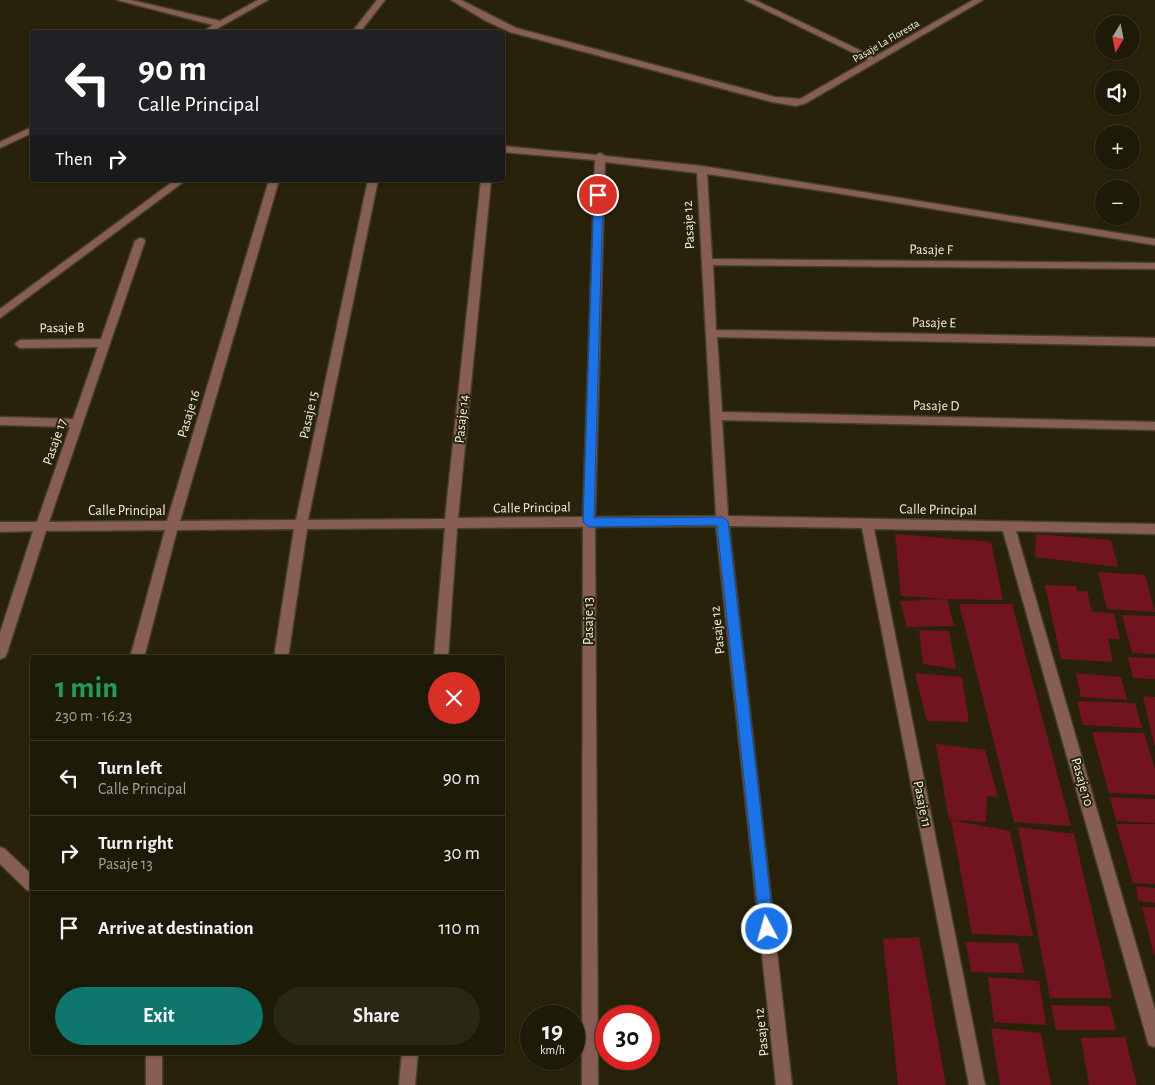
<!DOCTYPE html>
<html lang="en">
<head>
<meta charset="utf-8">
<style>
  body { margin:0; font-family:"Alegreya Sans",sans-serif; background:#2b2716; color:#f1f3f6; height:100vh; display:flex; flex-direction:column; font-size:19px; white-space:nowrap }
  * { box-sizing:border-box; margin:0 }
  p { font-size:16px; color:#a1a19c }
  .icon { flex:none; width:28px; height:28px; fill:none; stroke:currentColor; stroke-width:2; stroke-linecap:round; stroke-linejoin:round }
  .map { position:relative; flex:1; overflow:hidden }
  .side { position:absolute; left:30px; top:655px; width:475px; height:400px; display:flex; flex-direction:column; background:#1e1a08; border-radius:5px; box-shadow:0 1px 4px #0004,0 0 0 1px #3c3829 }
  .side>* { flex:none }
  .banner { position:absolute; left:30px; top:30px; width:475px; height:152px; border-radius:5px; box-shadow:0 1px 4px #0004,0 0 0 1px #3c3829; background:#202124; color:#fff; overflow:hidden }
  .needle { width:32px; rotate:190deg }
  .fabs { position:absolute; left:1095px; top:15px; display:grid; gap:10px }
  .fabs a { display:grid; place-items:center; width:45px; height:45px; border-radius:50%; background:#1e1a08; box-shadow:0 1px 4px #0004,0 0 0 1px #3c3829; font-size:25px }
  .speed { position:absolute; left:520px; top:1005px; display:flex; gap:10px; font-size:25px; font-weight:700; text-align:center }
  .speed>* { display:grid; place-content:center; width:65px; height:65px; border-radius:50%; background:#1e1a08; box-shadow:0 1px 4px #0004,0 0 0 1px #3c3829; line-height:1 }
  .speed small { font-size:12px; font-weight:400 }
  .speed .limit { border:8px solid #d22; background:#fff; color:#111 }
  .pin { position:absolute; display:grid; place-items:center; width:42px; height:42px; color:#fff; margin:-21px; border:2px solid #fff; border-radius:50%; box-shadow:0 1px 5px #0007 }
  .me { position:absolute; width:55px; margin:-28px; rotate:354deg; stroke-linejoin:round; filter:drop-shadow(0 0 4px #0008) }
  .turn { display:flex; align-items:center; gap:18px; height:105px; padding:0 25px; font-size:22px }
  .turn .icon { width:65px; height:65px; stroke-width:2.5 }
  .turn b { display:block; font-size:35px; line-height:42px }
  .then { display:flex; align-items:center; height:48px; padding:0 25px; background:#0003; gap:10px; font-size:19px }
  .round { display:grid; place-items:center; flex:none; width:52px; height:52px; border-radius:26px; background:#2b2716 }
  .head { display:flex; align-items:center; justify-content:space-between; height:85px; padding:0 25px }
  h1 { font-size:30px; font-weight:600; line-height:38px; color:#1e9e55 }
  .primary-button { display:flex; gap:10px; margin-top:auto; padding:10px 25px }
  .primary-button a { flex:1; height:58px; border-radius:30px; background:#0f766e; color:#fff; font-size:20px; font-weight:600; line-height:58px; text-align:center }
  .primary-button a+a { background:#2b2716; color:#f1f3f6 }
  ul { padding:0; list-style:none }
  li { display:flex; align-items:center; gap:15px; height:75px; padding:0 25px; border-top:1px solid #3c3829 }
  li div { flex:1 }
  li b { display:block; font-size:19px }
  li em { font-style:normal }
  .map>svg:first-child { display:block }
</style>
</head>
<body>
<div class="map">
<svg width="1155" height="1085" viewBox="0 0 1155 1085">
  <rect width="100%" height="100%" fill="#28220a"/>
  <g fill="#711420">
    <path d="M895,534L991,542L1003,600L947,599L954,626L907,627L900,601L947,599L901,596Z"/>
    <path d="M1036,534L1111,540L1118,567L1035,557Z"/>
    <path d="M1098,572L1145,575L1155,612L1107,609Z"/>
    <path d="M1045,585L1076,586L1077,591H1087L1092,612L1114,613L1120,639L1108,638L1113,662L1061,659Z"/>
    <path d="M959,604H1012L1071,826L1014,822Z"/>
    <path d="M1122,615L1155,616V654L1132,653Z"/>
    <path d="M919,630L949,631L956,669L923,664Z"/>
    <path d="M1128,657L1155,658V679L1133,678Z"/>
    <path d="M915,673L962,677L969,722L927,721Z"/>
    <path d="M1076,673L1121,677L1127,700L1081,697Z"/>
    <path d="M1143,696L1155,697V745H1154Z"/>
    <path d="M1077,701L1135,703L1142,728L1083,725Z"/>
    <path d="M1092,732L1144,733L1155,769V795L1109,793Z"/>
    <path d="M936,744L985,750L998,797L987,796L986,822L951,820L1010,831L1033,936L972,934L951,820H949Z"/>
    <path d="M1110,797L1155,799V823L1116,821Z"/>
    <path d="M1116,824H1155V884L1133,883Z"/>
    <path d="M1018,827L1074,834L1112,998H1050Z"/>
    <path d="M1136,886L1155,888V903L1138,901Z"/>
    <path d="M1142,907H1155V954L1154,955Z"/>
    <path d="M919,937L946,1085H898L883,939Z"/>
    <path d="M966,942L1018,943L1024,973L971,972Z"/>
    <path d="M988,977L1039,981L1046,1025L994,1022Z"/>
    <path d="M1051,1005L1110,1006L1116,1030H1056Z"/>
    <path d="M991,1028L1041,1033L1051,1085H1000Z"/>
    <path d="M1125,1037L1137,1085H1089L1081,1038Z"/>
  </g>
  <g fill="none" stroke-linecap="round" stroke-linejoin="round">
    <g stroke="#443f28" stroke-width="3">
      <g id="street">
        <path d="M117,0H131L220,21L258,0H268L211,32H202L213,25Z"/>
        <path d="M377,0H385L360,32H352Z"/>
        <path d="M451,0H461L516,28L775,97L800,99L868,60L745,0H755L874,57L973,0H983L806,103L796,106L772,102L510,32L486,21Z"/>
        <path d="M32,127V133L0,148V142Z"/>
        <path d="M502,146L596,155L600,153L605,156L702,166L1155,239V245L830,192L707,174L712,259L1155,263V269L713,265L716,330L1155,338V346L717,337L722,412L1155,422V430L722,420L728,516L1155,524V534L1016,531L1155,1010V1047L1149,1045L1147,1039L1003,531L874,529L985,1085H969L862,528L729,526L792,1085H776L716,526L595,527L598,1085H582L583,527L457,528L448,658H434L445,528L307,529L288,658H274L294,529L177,530L144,658H130L165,530L46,531L7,653L5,657L0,659V633L33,531L0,532V522H37L70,427L0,425V417L73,419L98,347L20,348L15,344L20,340L101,339L135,241L140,238L144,239L145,241L49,522L167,521L269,180H279L180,521L296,520L368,180H378L308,520L445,519L481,180H491L458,518L583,517L595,160L502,152ZM605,162L697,173L716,516L595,517Z"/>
        <path d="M175,180H186L0,318V309Z"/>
        <path d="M0,847L5,849L32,875V892L27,890L0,864Z"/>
        <rect x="146" y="1052" width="16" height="33"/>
        <path d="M402,1052H418L415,1085H399Z"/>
      </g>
    </g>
    <use href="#street" fill="#875e54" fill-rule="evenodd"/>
  </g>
  <path fill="#1a73e8" stroke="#114b97" d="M598,192L603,195L594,518L722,517L728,521L774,929L772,934L767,936L762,934L760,929L717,525L589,527L583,522L594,195Z"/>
  <g text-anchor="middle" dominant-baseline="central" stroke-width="4" stroke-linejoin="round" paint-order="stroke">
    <g font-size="11" fill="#f3f0e1" stroke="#28220a">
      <text transform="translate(886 41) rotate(-30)">Pasaje La Floresta</text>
    </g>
    <g font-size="14" fill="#f3f0e1" stroke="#28220a">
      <text transform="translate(689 225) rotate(-93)">Pasaje 12</text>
      <text transform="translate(931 250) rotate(1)">Pasaje F</text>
      <text transform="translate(934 323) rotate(1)">Pasaje E</text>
      <text transform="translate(62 328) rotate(-1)">Pasaje B</text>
      <text transform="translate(936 406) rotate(1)">Pasaje D</text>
      <text transform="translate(189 414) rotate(-73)">Pasaje 16</text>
      <text transform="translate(309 415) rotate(-78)">Pasaje 15</text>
      <text transform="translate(462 419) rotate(-84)">Pasaje 14</text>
      <text transform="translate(55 442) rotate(-71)">Pasaje 17</text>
      <text transform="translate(532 508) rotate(-1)">Calle Principal</text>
      <text transform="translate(938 510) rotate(1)">Calle Principal</text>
      <text x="127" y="511">Calle Principal</text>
      <text transform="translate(589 621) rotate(-90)">Pasaje 13</text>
      <text transform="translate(718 630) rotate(-96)">Pasaje 12</text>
      <text transform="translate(1082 782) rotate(74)">Pasaje 10</text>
      <text transform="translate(922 804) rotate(79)">Pasaje 11</text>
      <text transform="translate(762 1032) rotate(-96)">Pasaje 12</text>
    </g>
  </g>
</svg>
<div class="fabs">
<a><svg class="needle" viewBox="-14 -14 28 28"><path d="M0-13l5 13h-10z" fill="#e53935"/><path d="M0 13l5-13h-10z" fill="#a1a19c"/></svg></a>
<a><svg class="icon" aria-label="sound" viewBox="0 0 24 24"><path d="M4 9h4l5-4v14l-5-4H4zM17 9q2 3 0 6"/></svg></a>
<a>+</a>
<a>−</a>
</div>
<div class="speed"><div>19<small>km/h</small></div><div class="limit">30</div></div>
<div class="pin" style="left:598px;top:195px;background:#d93025"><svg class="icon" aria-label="arrive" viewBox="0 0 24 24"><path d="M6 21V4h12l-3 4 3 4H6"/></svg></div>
<svg class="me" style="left:767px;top:929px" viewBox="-20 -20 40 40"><circle r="17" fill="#1a73e8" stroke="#fff" stroke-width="3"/><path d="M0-11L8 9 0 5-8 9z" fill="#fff"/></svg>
<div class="banner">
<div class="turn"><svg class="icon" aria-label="left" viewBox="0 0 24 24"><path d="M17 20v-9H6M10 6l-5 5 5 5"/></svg><div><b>90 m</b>Calle Principal</div></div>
<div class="then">Then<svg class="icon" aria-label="right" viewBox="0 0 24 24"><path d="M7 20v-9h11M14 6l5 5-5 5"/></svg></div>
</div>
<section class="side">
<div class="head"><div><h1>1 min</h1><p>230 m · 16:23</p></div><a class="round" style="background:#d93025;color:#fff"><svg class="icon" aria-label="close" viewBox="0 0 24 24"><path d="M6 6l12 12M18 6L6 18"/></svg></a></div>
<ul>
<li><svg class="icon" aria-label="left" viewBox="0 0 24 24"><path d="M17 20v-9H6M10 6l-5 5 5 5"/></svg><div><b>Turn left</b><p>Calle Principal</p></div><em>90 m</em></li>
<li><svg class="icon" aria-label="right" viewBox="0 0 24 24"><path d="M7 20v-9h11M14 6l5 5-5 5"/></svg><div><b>Turn right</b><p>Pasaje 13</p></div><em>30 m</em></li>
<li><svg class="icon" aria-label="arrive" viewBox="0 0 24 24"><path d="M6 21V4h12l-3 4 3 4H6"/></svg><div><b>Arrive at destination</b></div><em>110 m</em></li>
</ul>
<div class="primary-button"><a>Exit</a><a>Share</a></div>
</section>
</div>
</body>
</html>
